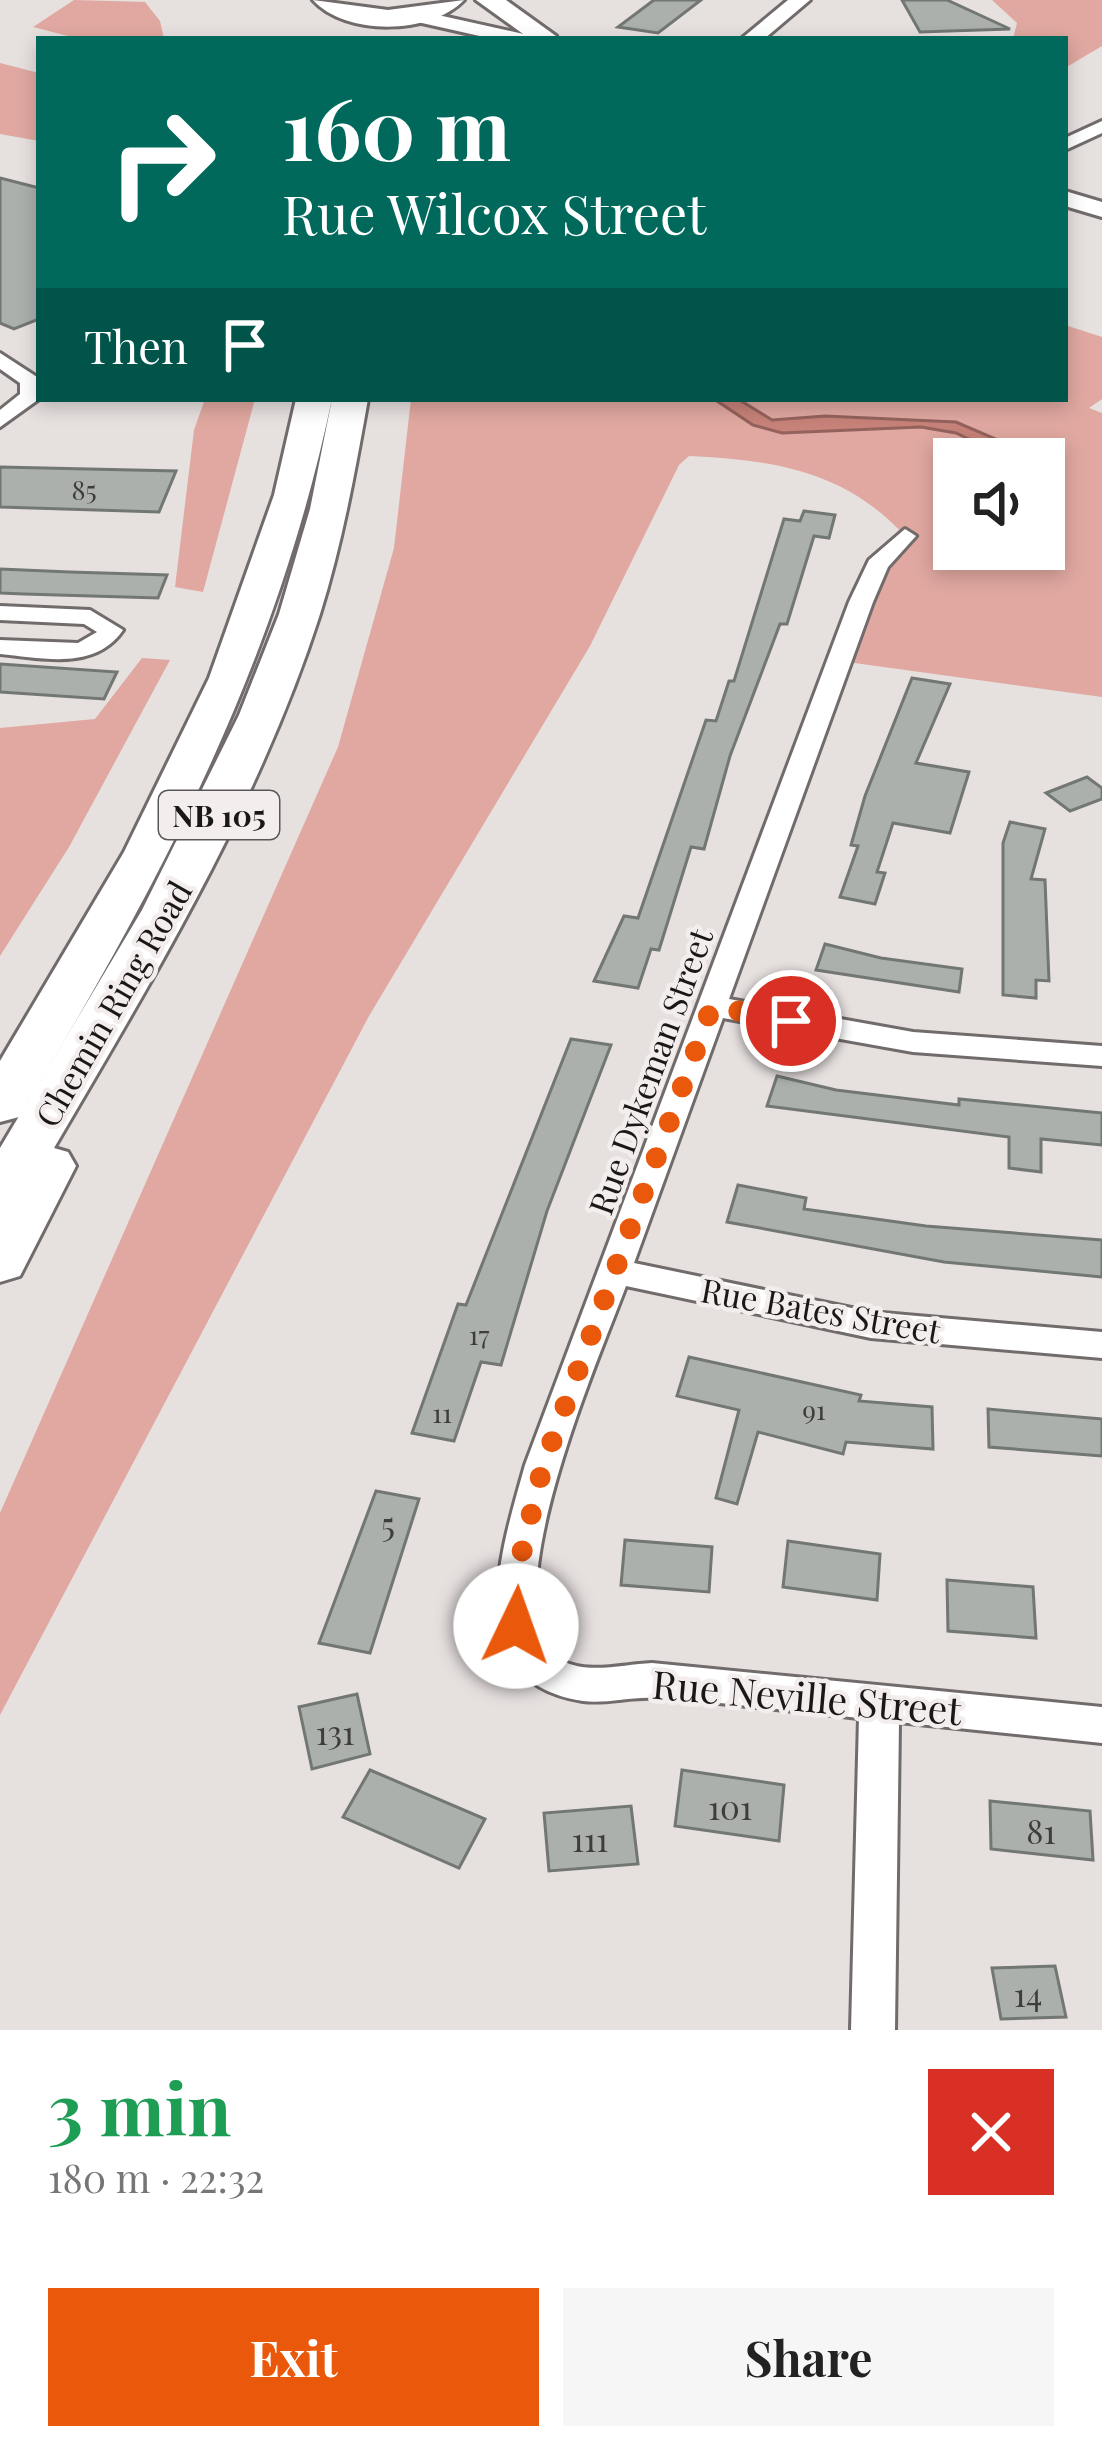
<!DOCTYPE html>
<html lang="en">
<head>
<meta charset="utf-8">
<style>
  body { margin:0; font-family:"Playfair Display",serif; background:#f6f6f6; color:#222; height:100vh; display:flex; flex-direction:column; font-size:45px; white-space:nowrap }
  * { box-sizing:border-box; margin:0 }
  p { font-size:39px; color:#767676 }
  .icon { flex:none; width:66px; height:66px; fill:none; stroke:currentColor; stroke-width:2; stroke-linecap:round; stroke-linejoin:round }
  .map { position:relative; height:2030px; overflow:hidden }
  .side { display:flex; flex-direction:column; background:#fff; flex:1 }
  .side>* { flex:none }
  .guide { position:absolute; left:36px; top:36px; width:1032px; height:366px; border-radius:0px; box-shadow:0 6px 18px #0003; background:#00695c; color:#fff; overflow:hidden }
  .controls { position:absolute; left:933px; top:438px; display:grid; gap:24px }
  .controls a { display:grid; place-items:center; width:132px; height:132px; border-radius:0px; background:#fff; box-shadow:0 6px 18px #0003; font-size:60px }
  .pin { position:absolute; display:grid; place-items:center; width:102px; height:102px; color:#fff; margin:-51px; border:6px solid #fff; border-radius:50%; box-shadow:0 3px 12px #0007 }
  .me { position:absolute; width:132px; margin:-66px; rotate:3deg; stroke-linejoin:round; filter:drop-shadow(0 0 9px #0008) }
  .turn { display:flex; align-items:center; gap:42px; height:252px; padding:0 48px; font-size:54px }
  .turn .icon { width:156px; height:156px; stroke-width:2.5 }
  .turn b { display:block; font-size:84px; line-height:102px }
  .then { display:flex; align-items:center; height:114px; padding:0 48px; background:#0003; gap:24px; font-size:45px }
  .round { display:grid; place-items:center; flex:none; width:126px; height:126px; border-radius:0px; background:#f6f6f6 }
  .head { display:flex; align-items:center; justify-content:space-between; height:204px; padding:0 48px }
  h1 { font-size:72px; font-weight:700; line-height:90px; color:#1e9e55 }
  .action { display:flex; gap:24px; margin-top:auto; padding:24px 48px }
  .action a { flex:1; height:138px; border-radius:0px; background:#ea580c; color:#fff; font-size:48px; font-weight:700; line-height:138px; text-align:center }
  .action a+a { background:#f6f6f6; color:#222 }
  .map>svg:first-child { display:block }
</style>
</head>
<body>
<div class="map">
<svg width="1102" height="2030" viewBox="0 0 1102 2030">
  <rect width="100%" height="100%" fill="#e6e0df"/>
  <g fill="#e0a8a0" fill-rule="evenodd">
    <path d="M74,0L145,2L160,21L164,39H80L33,27Z"/>
    <path d="M992,0H1102V46L1065,68V39H1013L1017,23Z"/>
    <path d="M0,63L39,73V141L0,134Z"/>
    <path d="M1065,325L1102,337V399L1089,408L1102,413V697L840,661L861,602L904,535C845,471 774,460 689,456L679,465L590,646L369,1016L0,1715V1513L338,747L394,548L411,399H1065ZM954,459H1044V549H954Z"/>
    <path d="M205,399H255L203,592L175,587L194,430Z"/>
    <path d="M142,658L170,660L69,847L0,956V728L95,719Z"/>
  </g>
  <path fill="#c78279" stroke="#93625c" stroke-width="3" d="M714,399H738L772,420L825,416L956,422L1042,459H1010L956,433L921,427L782,433L753,425Z"/>
  <g fill="#abb0ad" stroke="#727774" stroke-width="3">
    <path d="M654,0H701L658,33L618,27Z"/>
    <path d="M902,0H947L1010,29L920,32Z"/>
    <path d="M0,178L39,188V319L14,329L0,323Z"/>
    <path d="M0,467L176,471L159,512L0,507Z"/>
    <path d="M804,511L835,515L829,538L814,536L787,624H780L730,756L704,849L691,847L659,950L651,949L638,988L594,981L624,916L638,918L706,720L716,721L729,681H734L784,519L800,521Z"/>
    <path d="M0,569L70,572L167,575L158,598L24,594L0,593Z"/>
    <path d="M0,664L117,672L104,699L0,692Z"/>
    <path d="M912,678L950,684L916,763L969,772L950,833L893,823L877,872L885,873L875,904L840,897L858,846L851,845L865,796Z"/>
    <path d="M1087,777L1102,788V799L1070,811L1046,793Z"/>
    <path d="M1010,822L1045,829L1031,879L1045,880L1049,981L1036,980V998L1003,995V843Z"/>
    <path d="M825,944L881,958L962,969L959,992L816,970Z"/>
    <path d="M571,1039L611,1045L547,1211L501,1365L481,1362L454,1441L412,1433L458,1304L466,1305Z"/>
    <path d="M777,1076L836,1090L959,1105V1099L1102,1113V1145L1041,1139V1172L1009,1168V1137L767,1106Z"/>
    <path d="M738,1185L806,1198L804,1209L926,1226L1102,1240V1277L944,1262L727,1222Z"/>
    <path d="M689,1357L861,1395L859,1401L932,1407L933,1449L846,1442L843,1454L758,1432L737,1504L716,1498L739,1410L677,1396Z"/>
    <path d="M988,1409L1102,1419V1456L989,1447Z"/>
    <path d="M376,1491L419,1499L370,1653L319,1643Z"/>
    <path d="M625,1540L712,1547L709,1592L621,1585Z"/>
    <path d="M788,1541L880,1554L877,1600L783,1587Z"/>
    <path d="M947,1580L1033,1587L1036,1638L948,1631Z"/>
    <path d="M357,1694L370,1754L312,1769L299,1707Z"/>
    <path d="M370,1770L485,1819L459,1868L343,1817Z"/>
    <path d="M682,1770L784,1785L779,1841L675,1826Z"/>
    <path d="M990,1801L1090,1811L1093,1860L991,1849Z"/>
    <path d="M631,1806L638,1864L549,1871L544,1813Z"/>
    <path d="M1055,1966L1066,2017L1001,2019L992,1968Z"/>
  </g>
  <g fill="none" stroke-linecap="round" stroke-linejoin="round">
    <g stroke="#716c6b" stroke-width="6">
      <g id="minor">
        <path d="M1102,121V133L1065,150V138Z"/>
        <path d="M0,353L37,377L39,399L0,427V410L20,394V383L0,369Z"/>
        <path d="M905,529L916,536L888,567L873,602L729,999L913,1032L1102,1046V1066L913,1052L723,1018L634,1263L871,1312L1102,1332V1358L871,1338L626,1286C602,1351 486,1615 561,1660C587,1675 624,1664 652,1663L1102,1707V1743L899,1722L895,2030H851L859,1718C791,1711 724,1702 656,1698C632,1696 607,1704 583,1701C456,1682 502,1548 525,1465L849,602L869,560Z"/>
        <path d="M0,606L90,610L123,630C95,671 43,658 0,654V640L78,643L97,632L84,624L0,620Z"/>
      </g>
    </g>
    <g stroke="#716c6b" stroke-width="6">
      <g id="tertiary">
        <path d="M788,0H810L764,39H741Z"/>
        <path d="M411,9L528,35L531,39H493L404,19V11Z"/>
        <path d="M1065,191L1102,202V217L1065,206Z"/>
      </g>
    </g>
    <g stroke="#716c6b" stroke-width="6">
      <g id="trunk">
        <path d="M313,0L388,10L464,0C431,35 345,36 313,0Z"/>
        <path d="M476,0H506L556,36L530,39Z"/>
        <path d="M296,399H332C275,669 160,883 19,1117L0,1122V1061L124,852L209,678L274,495Z"/>
        <path d="M332,399H368C355,472 342,544 320,614C259,804 154,977 54,1148L68,1152L76,1166L20,1276L0,1282V1148L142,910L239,715L279,614L310,509Z"/>
      </g>
    </g>
    <use href="#minor" fill="#fff" fill-rule="evenodd"/>
    <use href="#tertiary" fill="#fff" fill-rule="evenodd"/>
    <use href="#trunk" fill="#fff" fill-rule="evenodd"/>
  </g>
  <g fill="none" stroke-linecap="round" stroke-linejoin="round">
    <path stroke="#ea580c" stroke-width="21" stroke-dasharray="0 37.8" d="M516,1626L518,1568L543,1466L712,1006L791,1021"/>
  </g>
  <g text-anchor="middle" dominant-baseline="central" stroke-width="9" stroke-linejoin="round" paint-order="stroke">
    <g font-size="27" fill="#3e3d3c">
      <text x="84" y="489">85</text>
      <text x="479" y="1334">17</text>
      <text x="814" y="1409">91</text>
      <text x="442" y="1412">11</text>
    </g>
    <rect fill="#f3eded" stroke="#5a5757" stroke-width="3" x="159" y="791" width="120" height="48" rx="9"/>
    <g font-size="30" font-weight="bold" fill="#191717">
      <text x="219" y="815">NB 105</text>
    </g>
    <g font-size="33" fill="#191717" stroke="#f3eded">
      <text transform="translate(112 1003) rotate(-60)">Chemin Ring Road</text>
      <text transform="translate(649 1071) rotate(-70)">Rue Dykeman Street</text>
      <text transform="translate(821 1309) rotate(10)">Rue Bates Street</text>
    </g>
    <g font-size="33" fill="#3e3d3c">
      <text x="388" y="1523">5</text>
      <text x="335" y="1731">131</text>
      <text x="730" y="1806">101</text>
      <text x="1041" y="1830">81</text>
      <text x="590" y="1838">111</text>
      <text x="1028" y="1993">14</text>
    </g>
    <g font-size="39" fill="#191717" stroke="#f3eded">
      <text transform="translate(807 1696) rotate(5)">Rue Neville Street</text>
    </g>
  </g>
</svg>
<div class="controls">
<a><svg class="icon" aria-label="sound" viewBox="0 0 24 24"><path d="M4 9h4l5-4v14l-5-4H4zM17 9q2 3 0 6"/></svg></a>
</div>
<div class="pin" style="left:791px;top:1021px;background:#d93025"><svg class="icon" aria-label="arrive" viewBox="0 0 24 24"><path d="M6 21V4h12l-3 4 3 4H6"/></svg></div>
<svg class="me" style="left:516px;top:1626px" viewBox="-20 -20 40 40"><circle r="19" fill="#fff"/><path d="M0-13L10 11 0 6-10 11z" fill="#ea580c"/></svg>
<div class="guide">
<div class="turn"><svg class="icon" aria-label="right" viewBox="0 0 24 24"><path d="M7 20v-9h11M14 6l5 5-5 5"/></svg><div><b>160 m</b>Rue Wilcox Street</div></div>
<div class="then">Then<svg class="icon" aria-label="arrive" viewBox="0 0 24 24"><path d="M6 21V4h12l-3 4 3 4H6"/></svg></div>
</div>
</div>
<section class="side">
<div class="head"><div><h1>3 min</h1><p>180 m · 22:32</p></div><a class="round" style="background:#d93025;color:#fff"><svg class="icon" aria-label="close" viewBox="0 0 24 24"><path d="M6 6l12 12M18 6L6 18"/></svg></a></div>
<div class="action"><a>Exit</a><a>Share</a></div>
</section>
</body>
</html>
